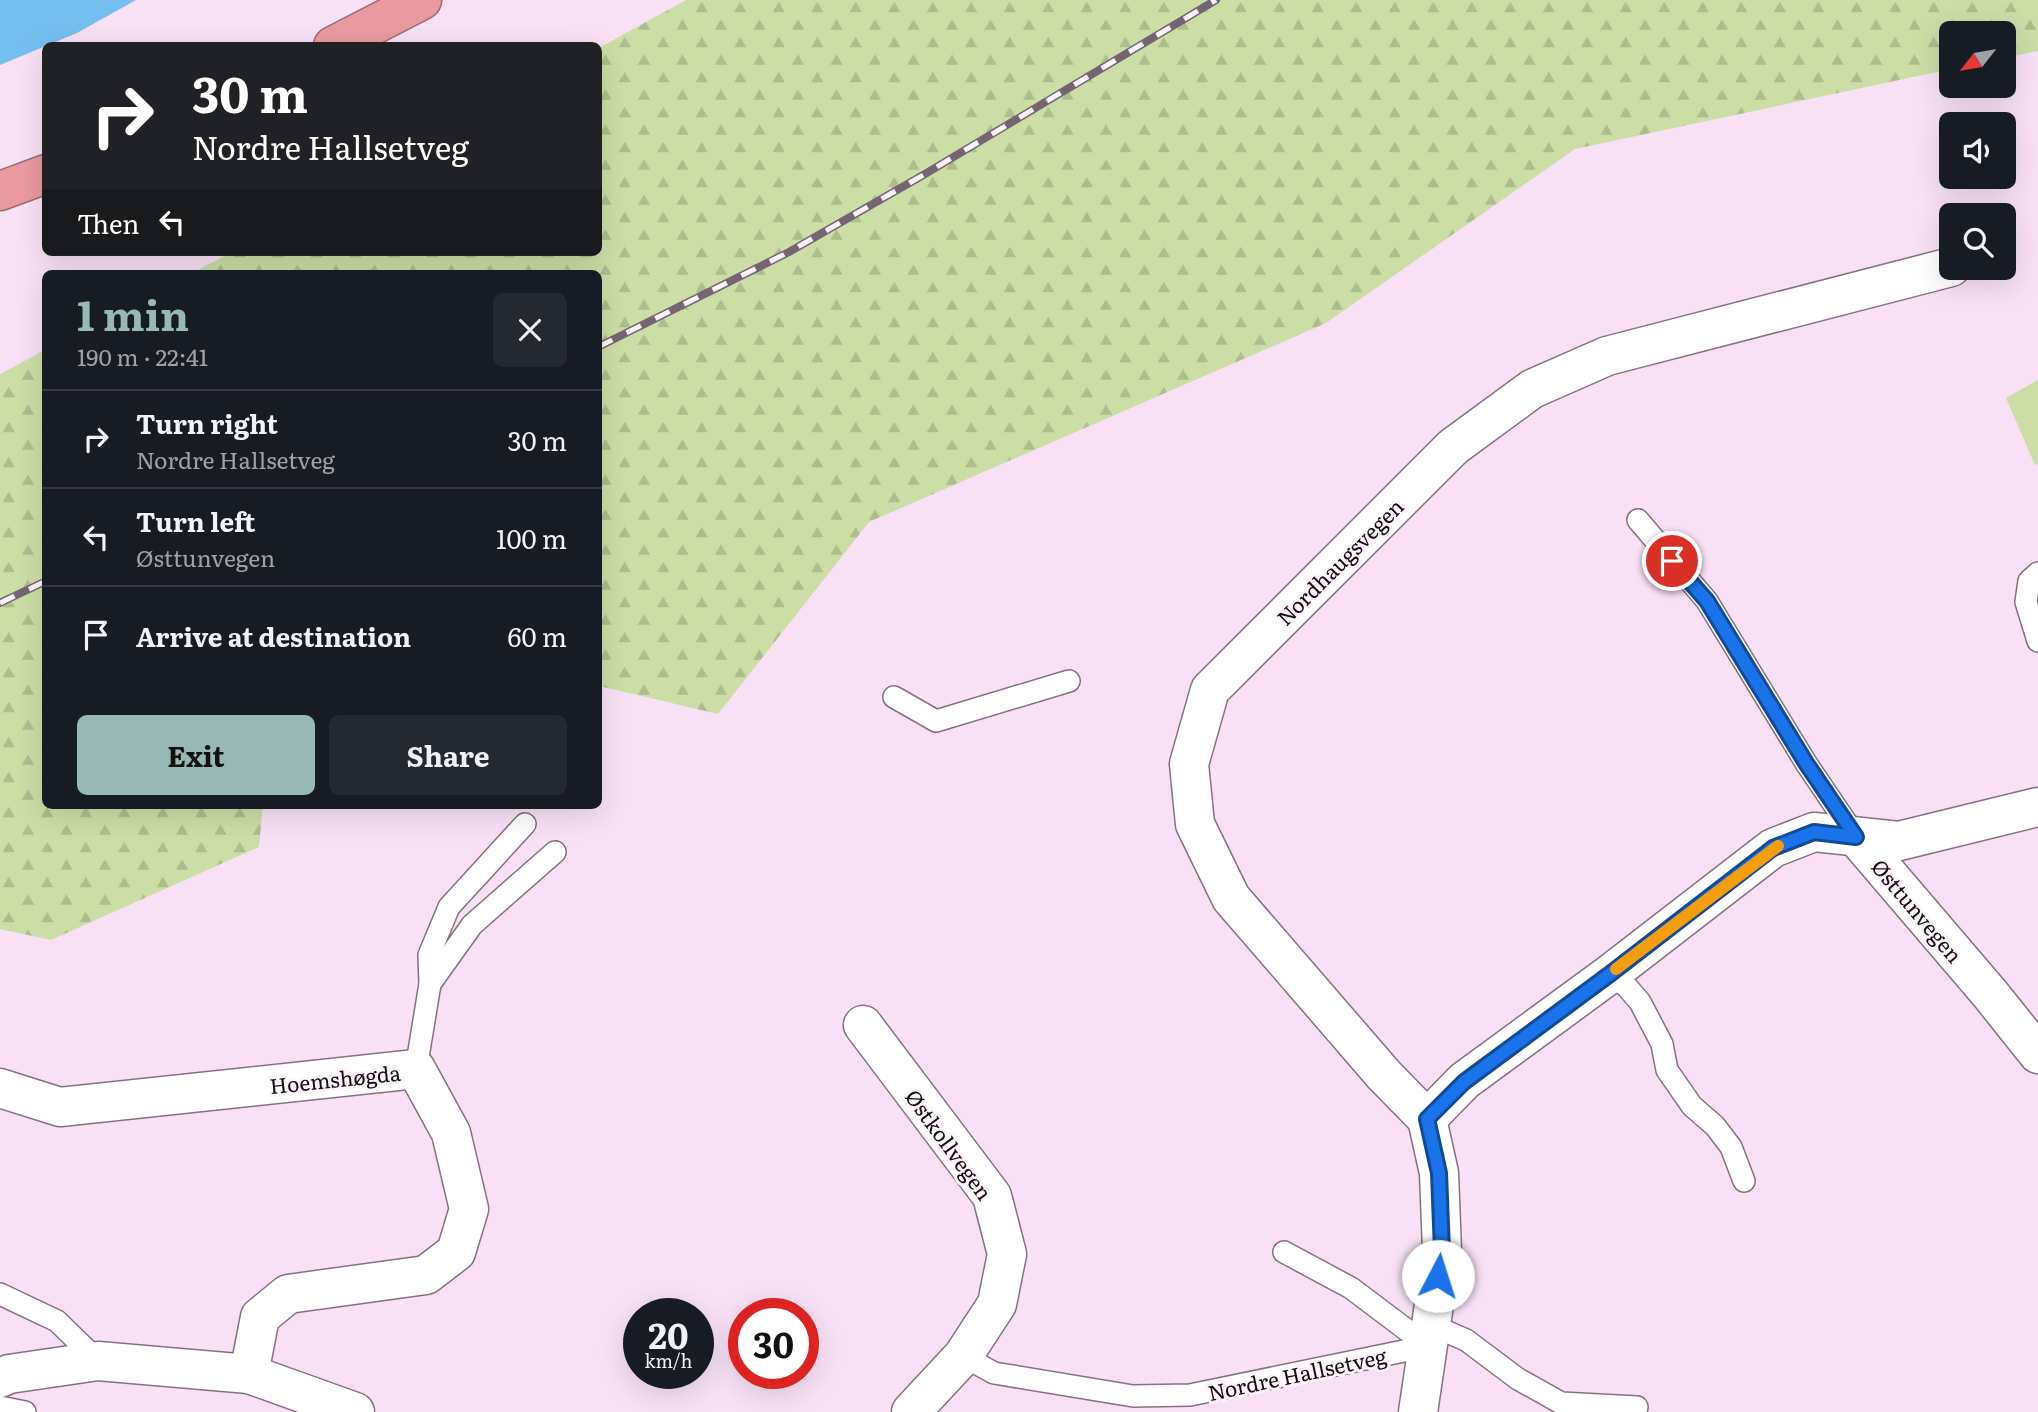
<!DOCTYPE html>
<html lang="en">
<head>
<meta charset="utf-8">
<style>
  body { margin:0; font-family:Literata,serif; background:#242831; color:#f1f3f6; height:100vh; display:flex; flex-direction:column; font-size:26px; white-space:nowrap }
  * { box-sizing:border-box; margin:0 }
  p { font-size:23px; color:#9ea1a6 }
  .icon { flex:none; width:38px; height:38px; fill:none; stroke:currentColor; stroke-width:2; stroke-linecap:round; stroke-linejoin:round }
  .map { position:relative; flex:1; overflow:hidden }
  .panel { position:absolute; left:42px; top:270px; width:560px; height:539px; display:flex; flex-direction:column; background:#171b24; border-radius:10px; box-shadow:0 7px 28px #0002 }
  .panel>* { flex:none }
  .banner { position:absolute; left:42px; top:42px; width:560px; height:214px; border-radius:10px; box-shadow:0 7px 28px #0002; background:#202124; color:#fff; overflow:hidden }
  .needle { width:46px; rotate:239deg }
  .fabs { position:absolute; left:1939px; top:21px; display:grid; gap:14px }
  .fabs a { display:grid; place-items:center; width:77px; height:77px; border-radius:10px; background:#171b24; box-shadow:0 7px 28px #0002; font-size:35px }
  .speed { position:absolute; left:623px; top:1298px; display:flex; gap:14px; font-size:35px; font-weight:700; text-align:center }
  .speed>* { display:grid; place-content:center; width:91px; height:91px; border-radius:50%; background:#171b24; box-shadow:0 7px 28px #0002; line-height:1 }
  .speed small { font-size:18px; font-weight:400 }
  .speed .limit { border:10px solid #d22; background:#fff; color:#111 }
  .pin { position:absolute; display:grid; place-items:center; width:60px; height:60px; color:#fff; margin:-30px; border:4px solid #fff; border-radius:50%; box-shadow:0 2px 7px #0007 }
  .me { position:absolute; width:77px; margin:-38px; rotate:5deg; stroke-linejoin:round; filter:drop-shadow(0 0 5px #0008) }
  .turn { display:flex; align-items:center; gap:24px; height:147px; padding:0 35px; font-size:32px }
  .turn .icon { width:91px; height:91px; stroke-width:2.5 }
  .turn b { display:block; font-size:49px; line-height:60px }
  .then { display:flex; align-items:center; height:66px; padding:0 35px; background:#0003; gap:14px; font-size:26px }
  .round { display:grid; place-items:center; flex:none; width:74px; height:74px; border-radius:10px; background:#242831 }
  .overview { display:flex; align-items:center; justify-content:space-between; height:119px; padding:0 35px }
  h1 { font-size:42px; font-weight:700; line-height:52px; color:#97b8b5 }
  .button { display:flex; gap:14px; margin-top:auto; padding:14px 35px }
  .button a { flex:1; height:80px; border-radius:10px; background:#97b8b5; color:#111; font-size:28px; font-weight:700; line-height:80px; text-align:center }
  .button a+a { background:#242831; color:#f1f3f6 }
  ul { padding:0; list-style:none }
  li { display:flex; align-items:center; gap:21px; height:98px; padding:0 35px; border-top:2px solid #363941 }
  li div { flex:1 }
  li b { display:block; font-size:26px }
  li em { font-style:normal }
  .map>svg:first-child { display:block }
</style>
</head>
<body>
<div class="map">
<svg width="2038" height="1412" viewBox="0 0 2038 1412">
  <defs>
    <pattern id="forest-firs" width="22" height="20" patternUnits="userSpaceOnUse" patternTransform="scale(1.75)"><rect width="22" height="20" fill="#ccdea6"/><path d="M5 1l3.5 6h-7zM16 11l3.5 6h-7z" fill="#aebd8e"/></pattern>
  </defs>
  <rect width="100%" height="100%" fill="#f8e1f5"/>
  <g fill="url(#forest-firs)">
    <path d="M686,0H2038V51L2004,58V33H1951V69L1575,149L1326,323L869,522L718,714L599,686L598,273H192L232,252H598L599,48Z"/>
    <path d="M45,350L46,805H263L259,847L51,940L0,929V374Z"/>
  </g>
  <path fill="#ccdea6" d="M2038,380V464L2035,465L2006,398Z"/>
  <path fill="#75bff0" d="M0,0H136L77,33L0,65Z"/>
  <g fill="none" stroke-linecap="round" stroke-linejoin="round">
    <g stroke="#857183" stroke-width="24">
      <g id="lane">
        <path d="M1638,520L1707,601L1806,763L1856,837"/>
        <path d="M2038,573L2029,581L2026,602L2038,641"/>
        <path d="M894,697L936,721L1069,681"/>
        <path d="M1610,974L1627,987L1640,1002L1662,1044L1667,1070L1692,1106L1715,1126L1731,1147L1744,1181"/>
        <path d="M430,984L472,925L555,852"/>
        <path d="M416,1069L430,984L429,955L449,907L525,824"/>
        <path d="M1284,1252L1351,1288L1428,1346"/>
        <path d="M0,1294L57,1321L98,1361"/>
        <path d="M1431,1325L1466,1340L1518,1379L1561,1403L1637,1407"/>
        <path d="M963,1356L994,1373L1133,1396L1190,1395L1428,1346"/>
        <path d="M0,1407L25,1412"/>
      </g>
    </g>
    <g stroke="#857183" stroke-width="41">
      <g id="street">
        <path d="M1856,837L1991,995L2038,1054"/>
        <path d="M863,1025L992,1196L1007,1254L997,1304L963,1356L911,1412"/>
        <path d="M0,1088L60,1107L416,1069L451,1133L469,1209L456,1252L426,1275L288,1294L260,1317L249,1374"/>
        <path d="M1427,1119L1384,1075L1231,898L1195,824L1189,764L1210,690L1453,447L1532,389L1607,356L1951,267"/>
        <path d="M0,1378L9,1374L98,1361L249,1374L355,1412"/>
        <path d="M1418,1412L1442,1251L1439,1173L1427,1119L1464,1081L1610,974L1773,848L1814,832L1899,841L2038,807"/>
      </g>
    </g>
    <g stroke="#9e696f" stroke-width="41">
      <g id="highway">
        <path d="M333,46L422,0"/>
        <path d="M0,191L46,174"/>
      </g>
    </g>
    <use href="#lane" stroke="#fff" stroke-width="21"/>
    <use href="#street" stroke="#fff" stroke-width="38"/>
    <use href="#highway" stroke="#e99aa0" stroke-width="38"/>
    <g stroke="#736571" stroke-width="8">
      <g id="rail">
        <path d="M598,347L789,252L925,174L1216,0"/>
        <path d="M0,603L46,581"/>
      </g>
    </g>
    <use href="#rail" stroke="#fdf4fc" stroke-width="5" stroke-dasharray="16" stroke-linecap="butt"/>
  </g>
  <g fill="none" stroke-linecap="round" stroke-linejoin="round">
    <g stroke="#114b97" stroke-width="18">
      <path id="route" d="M1438,1276L1442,1251L1439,1173L1427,1119L1464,1082L1610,974L1773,848L1814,832L1856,837L1806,763L1707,601L1672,561"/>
    </g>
    <use href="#route" stroke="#1a73e8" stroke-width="12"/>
    <path stroke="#f59e0b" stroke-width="12" d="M1616,969L1778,846"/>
  </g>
  <g text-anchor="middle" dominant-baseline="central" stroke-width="6" stroke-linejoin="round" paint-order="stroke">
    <g font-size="21" fill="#140d13" stroke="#fdf4fc">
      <text transform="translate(1339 561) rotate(-45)">Nordhaugsvegen</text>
      <text transform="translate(1918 910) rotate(50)">Østtunvegen</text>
      <text transform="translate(335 1078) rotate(-6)">Hoemshøgda</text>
      <text transform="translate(950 1144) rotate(54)">Østkollvegen</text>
      <text transform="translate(1297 1373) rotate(-12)">Nordre Hallsetveg</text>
    </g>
  </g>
</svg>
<div class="fabs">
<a><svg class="needle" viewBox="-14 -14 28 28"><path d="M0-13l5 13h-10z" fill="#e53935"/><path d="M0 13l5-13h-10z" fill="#9ea1a6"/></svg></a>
<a><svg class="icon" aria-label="sound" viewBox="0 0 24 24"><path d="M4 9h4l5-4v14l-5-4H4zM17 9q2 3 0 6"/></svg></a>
<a><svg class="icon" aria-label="search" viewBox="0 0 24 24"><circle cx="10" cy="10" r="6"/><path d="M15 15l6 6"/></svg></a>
</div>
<div class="speed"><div>20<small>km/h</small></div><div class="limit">30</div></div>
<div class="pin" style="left:1672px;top:561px;background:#d93025"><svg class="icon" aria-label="arrive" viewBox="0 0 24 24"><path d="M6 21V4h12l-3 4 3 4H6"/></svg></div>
<svg class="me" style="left:1438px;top:1276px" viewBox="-20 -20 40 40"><circle r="19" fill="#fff"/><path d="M0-13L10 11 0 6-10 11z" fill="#1a73e8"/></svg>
<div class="banner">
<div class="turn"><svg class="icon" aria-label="right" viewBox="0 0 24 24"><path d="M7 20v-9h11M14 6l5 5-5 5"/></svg><div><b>30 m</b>Nordre Hallsetveg</div></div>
<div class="then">Then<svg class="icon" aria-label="left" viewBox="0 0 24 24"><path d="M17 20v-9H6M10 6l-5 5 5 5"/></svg></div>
</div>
<section class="panel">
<div class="overview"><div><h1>1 min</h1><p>190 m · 22:41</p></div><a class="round"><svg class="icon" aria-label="close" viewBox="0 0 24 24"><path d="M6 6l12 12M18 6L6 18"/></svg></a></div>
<ul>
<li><svg class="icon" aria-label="right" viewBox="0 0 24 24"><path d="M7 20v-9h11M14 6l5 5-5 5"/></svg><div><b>Turn right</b><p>Nordre Hallsetveg</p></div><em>30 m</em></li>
<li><svg class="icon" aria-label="left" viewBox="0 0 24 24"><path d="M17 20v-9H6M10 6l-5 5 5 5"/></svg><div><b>Turn left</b><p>Østtunvegen</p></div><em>100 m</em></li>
<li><svg class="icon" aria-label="arrive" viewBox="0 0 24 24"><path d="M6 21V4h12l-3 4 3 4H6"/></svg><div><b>Arrive at destination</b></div><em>60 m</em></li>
</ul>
<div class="button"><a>Exit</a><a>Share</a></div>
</section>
</div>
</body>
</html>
